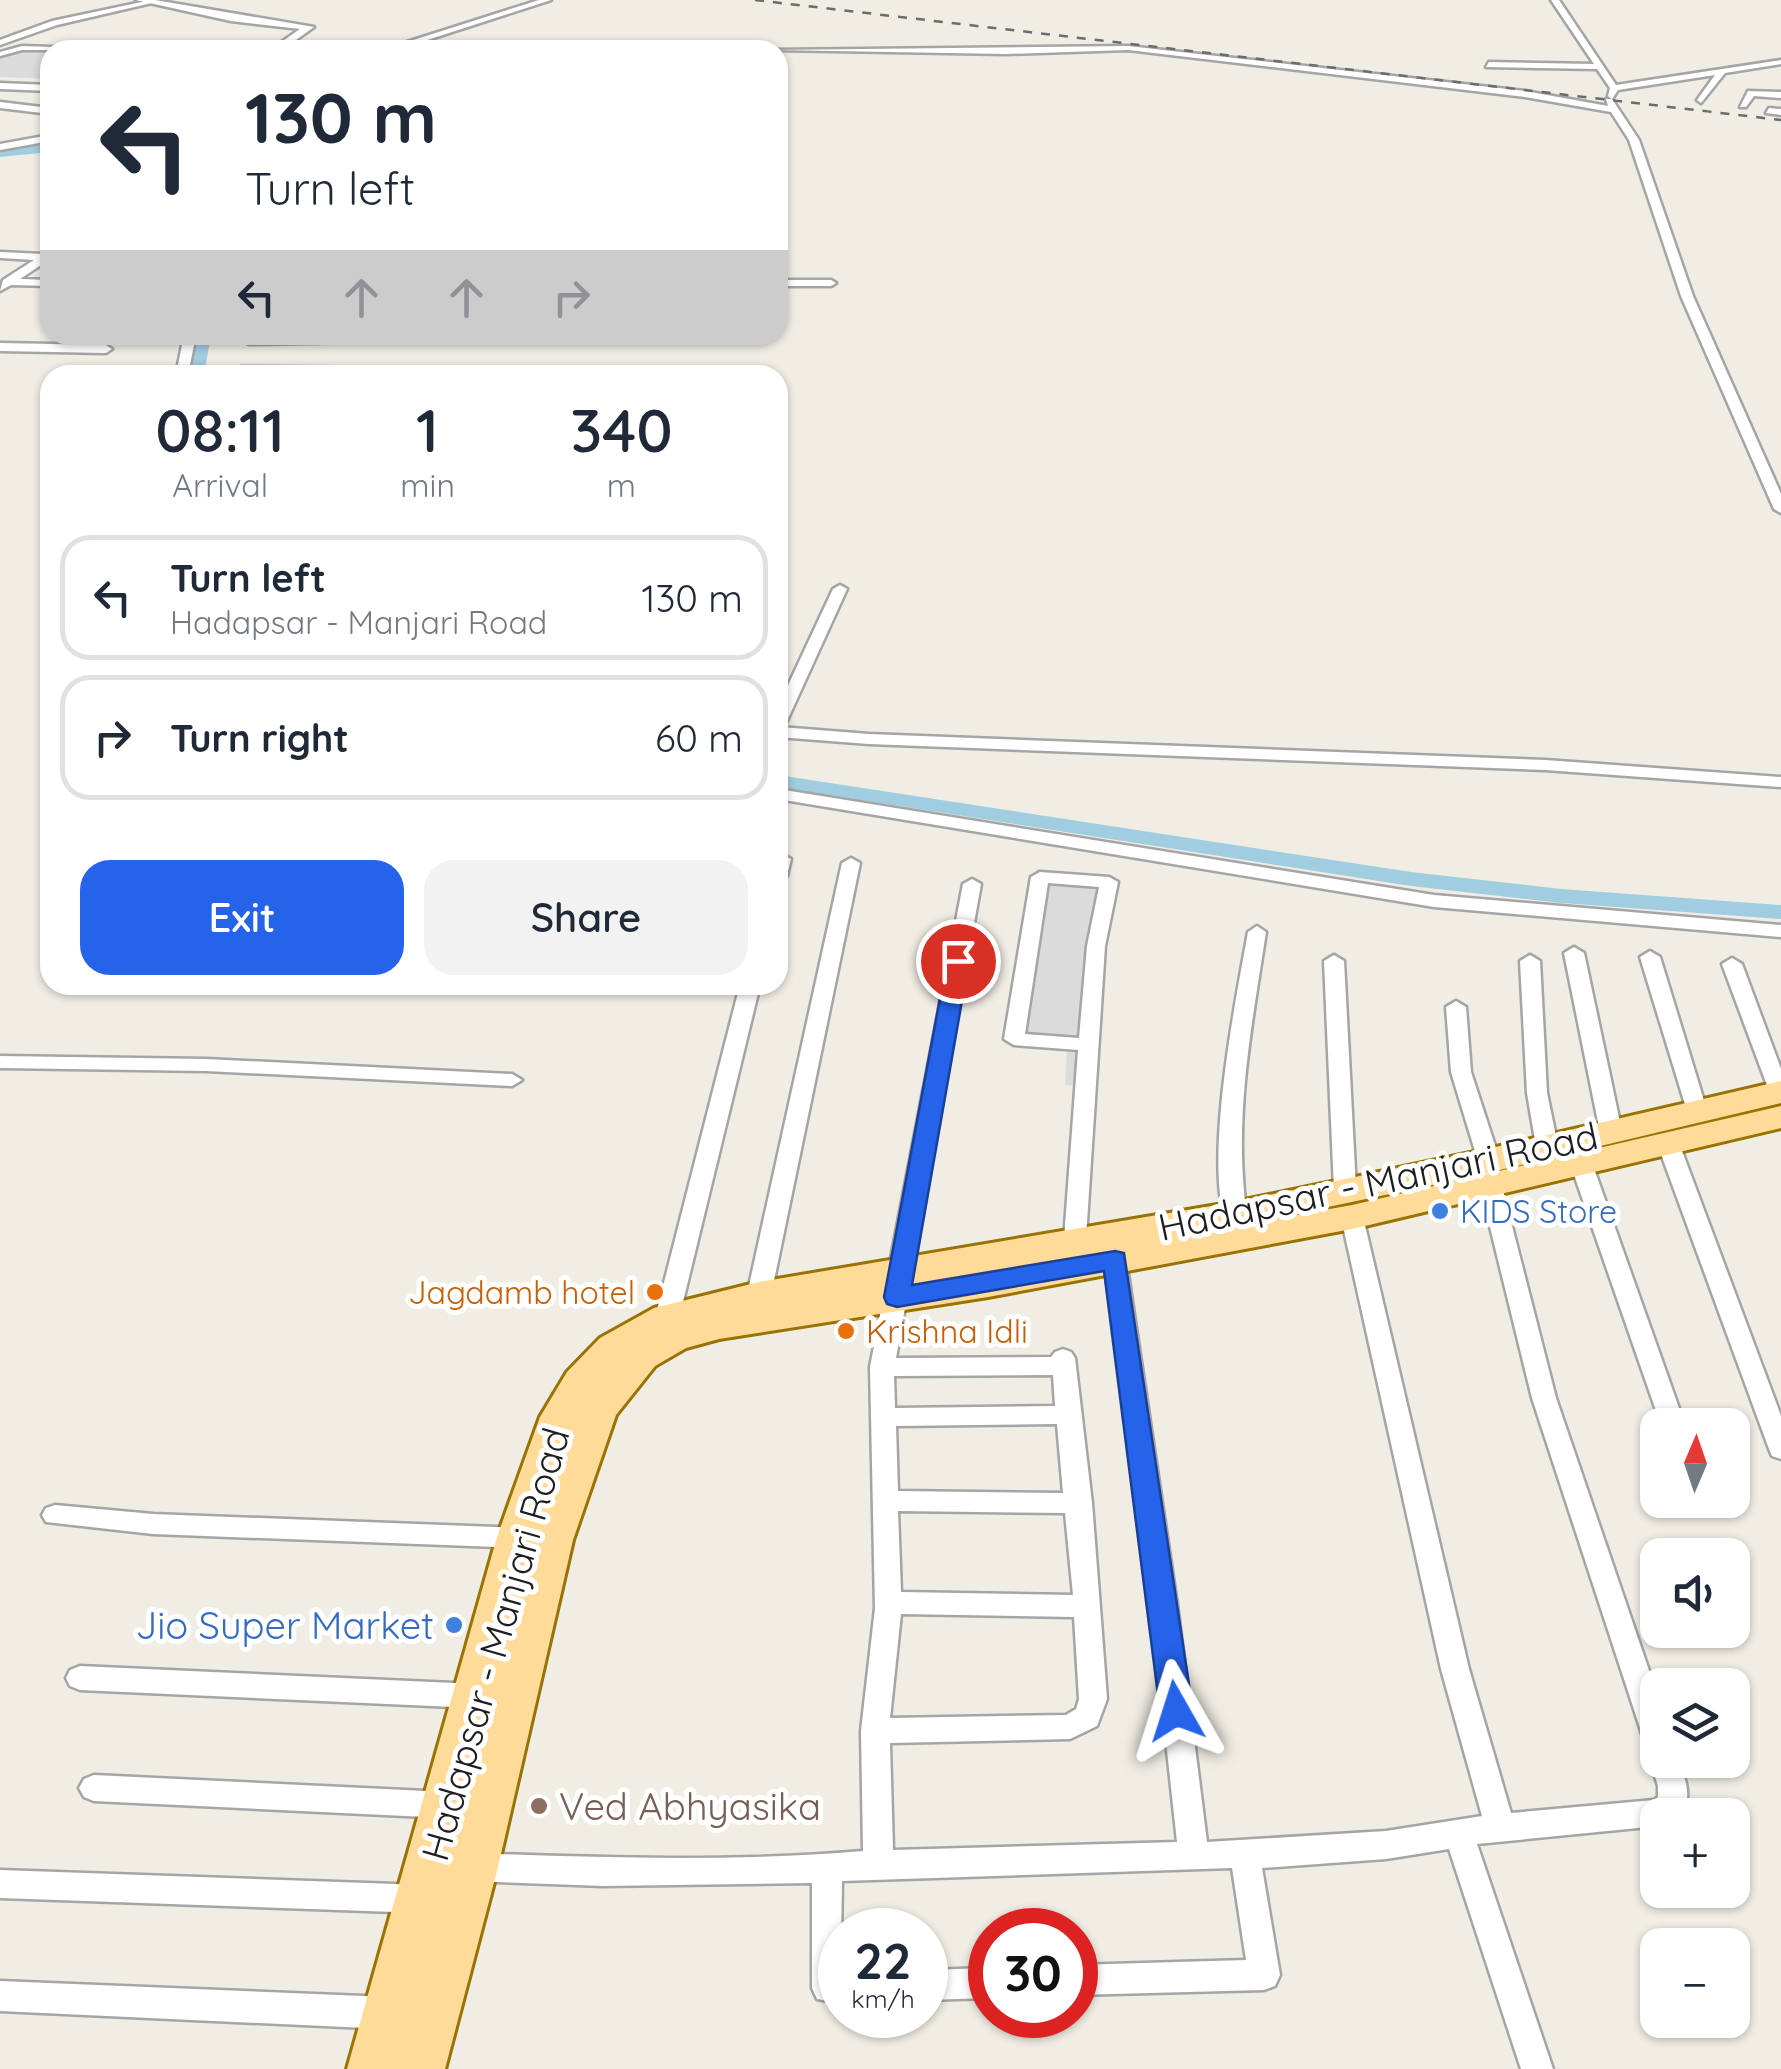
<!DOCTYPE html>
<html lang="en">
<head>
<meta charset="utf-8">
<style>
  body { margin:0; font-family:Quicksand,sans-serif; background:#f2f2f3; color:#1f2937; height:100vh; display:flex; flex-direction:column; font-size:38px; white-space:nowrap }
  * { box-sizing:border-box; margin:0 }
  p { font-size:32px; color:#747a83 }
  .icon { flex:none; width:55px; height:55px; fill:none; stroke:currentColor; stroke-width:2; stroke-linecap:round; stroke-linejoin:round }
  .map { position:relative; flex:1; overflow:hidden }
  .sheet { position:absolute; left:40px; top:365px; width:748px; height:630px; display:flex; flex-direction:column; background:#fff; border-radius:30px; box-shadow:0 2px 8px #0004 }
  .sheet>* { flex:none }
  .banner { position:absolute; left:40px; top:40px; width:748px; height:305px; border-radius:30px; box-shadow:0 2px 8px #0004; background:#fff; color:#1f2937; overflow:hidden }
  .needle { width:65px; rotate:2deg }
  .fabs { position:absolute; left:1640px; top:1408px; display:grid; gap:20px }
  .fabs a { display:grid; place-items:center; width:110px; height:110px; border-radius:20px; background:#fff; box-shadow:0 2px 8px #0004; font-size:50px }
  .speed { position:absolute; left:818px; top:1908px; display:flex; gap:20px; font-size:50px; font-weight:700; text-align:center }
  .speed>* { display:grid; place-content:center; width:130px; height:130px; border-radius:50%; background:#fff; box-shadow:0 2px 8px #0004; line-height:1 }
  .speed small { font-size:25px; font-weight:400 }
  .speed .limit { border:15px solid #d22; background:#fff; color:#111 }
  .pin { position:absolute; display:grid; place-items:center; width:85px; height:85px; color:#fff; margin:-42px; border:5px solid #fff; border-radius:50%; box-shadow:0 2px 10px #0007 }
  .me { position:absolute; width:110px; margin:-55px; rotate:354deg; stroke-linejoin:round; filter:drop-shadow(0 0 8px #0008) }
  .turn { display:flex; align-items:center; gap:35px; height:210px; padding:0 40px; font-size:45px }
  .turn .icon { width:130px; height:130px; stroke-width:2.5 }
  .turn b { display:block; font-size:70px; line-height:85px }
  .lanes { display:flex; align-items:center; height:95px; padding:0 40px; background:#0003; justify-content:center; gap:50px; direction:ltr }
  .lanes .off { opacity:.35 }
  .eta { display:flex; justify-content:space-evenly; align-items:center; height:170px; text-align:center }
  .eta b { font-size:60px; font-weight:600; line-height:70px }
  .primary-button { display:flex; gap:20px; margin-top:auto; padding:20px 40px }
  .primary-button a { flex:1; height:115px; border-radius:30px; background:#2563eb; color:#fff; font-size:40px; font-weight:600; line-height:115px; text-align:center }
  .primary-button a+a { background:#f2f2f3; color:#1f2937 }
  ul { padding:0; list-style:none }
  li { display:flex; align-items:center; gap:30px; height:125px; margin:0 20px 15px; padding:0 20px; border:5px solid #e0e1e3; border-radius:30px }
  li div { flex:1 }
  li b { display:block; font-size:38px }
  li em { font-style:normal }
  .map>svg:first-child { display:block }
</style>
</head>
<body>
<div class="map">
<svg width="1781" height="2069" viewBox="0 0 1781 2069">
  <rect width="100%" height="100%" fill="#f0ede4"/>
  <g fill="#dcdbdb">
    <path d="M15,45L116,50H50V79L0,77V50Z"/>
    <path d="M1036,869L1112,879L1093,1087L1065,1085L1067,1049L1007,1043Z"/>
  </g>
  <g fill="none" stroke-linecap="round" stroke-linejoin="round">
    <g fill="#a1cde1" fill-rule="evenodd">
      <path d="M50,144V152L0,157V149Z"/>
      <path d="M197,335H211L204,375H188Z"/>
      <path d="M778,775L1411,872L1561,889L1781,905V919L1561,903L1411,886L778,787Z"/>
    </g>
    <g stroke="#a5a5a5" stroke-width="5">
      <g id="minor">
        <path d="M151,0L156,2L57,25L0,45V40L52,21Z"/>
        <path d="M539,0H551L418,43L746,50L403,47L382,50Z"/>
        <path d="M1551,0H1559L1616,85L1781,60V64L1725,73L1701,103L1697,100L1715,75L1618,90L1612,99L1608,96L1610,88L1597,69L1486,67L1489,62L1594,64Z"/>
        <path d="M22,46L83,48L87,50H22L0,56V52Z"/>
        <path d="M1128,46L1525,91L1608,106L1606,99H1612L1639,140L1693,296L1781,494V513L1774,509L1681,296L1629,140L1611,112L1525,97L1128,50L1006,54L774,50Z"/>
        <path d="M0,83L50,85V91L0,89Z"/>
        <path d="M1748,91L1781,92V98L1754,96L1746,107H1740Z"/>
        <path d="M1769,108L1781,109V115L1766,113Z"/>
        <path d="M50,251V259L20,279L50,280V286L11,285L0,291L3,280L34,260L0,258V252L43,254Z"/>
        <path d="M778,280H831L836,283L831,286H778Z"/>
        <path d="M184,335H196L188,375H176Z"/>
        <path d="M414,336L420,339L418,341L249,344L243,341L249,338Z"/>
        <path d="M0,343L106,345L112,349L106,353L0,351Z"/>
        <path d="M241,367L599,369L605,373L237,374L235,371Z"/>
        <path d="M840,585L847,589L786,723L780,727L869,734L1545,760L1781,777V787L1545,770L869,744L778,737V707L833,589Z"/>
        <path d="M778,789L1434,895L1781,925V937L1434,907L778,799Z"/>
        <path d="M782,854L791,859L787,876L778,881V855Z"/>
        <path d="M851,858L860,863L771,1295L767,1301H751L747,1295L842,863Z"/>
        <path d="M1040,872L1109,877L1118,882L1105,946L1085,1253L1082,1259H1066L1063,1253L1078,1050L1014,1045L1004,1039L1031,877ZM1048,883L1099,887L1087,946L1079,1038L1025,1034Z"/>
        <path d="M972,879L981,884L896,1358L1051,1357L1055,1352L1063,1349L1071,1352L1075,1358L1092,1503L1107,1699L1097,1726L1070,1739L890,1743L893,1850L1177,1842L1151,1604L1104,1260L1107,1254H1123L1126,1260L1177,1604L1207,1842L1386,1831L1482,1816L1441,1669L1341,1217L1344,1212H1360L1363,1217L1469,1669L1511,1813L1654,1800L1658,1797V1786L1650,1760L1654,1751L1648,1749L1644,1740L1532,1398L1480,1186L1470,1175L1481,1168L1489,1170L1501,1183L1556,1398L1658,1697V1760H1678C1685,1778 1692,1794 1683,1812L1658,1815V1826L1477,1844L1553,2069H1521L1449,1849L1386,1859L1262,1868L1280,1975L1275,1986L1264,1990L1075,1995V1965L1246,1960L1232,1868L842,1881L840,2003L817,1999L812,1988V1883L603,1886L471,1881L460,1877L456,1867L460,1857L471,1853C602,1858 732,1862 863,1851L861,1731L875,1608L870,1367L963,884ZM1053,1375L1055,1406L895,1408L894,1376ZM1057,1424L1063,1493L898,1491L896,1426ZM898,1511L1065,1513L1073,1595L901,1592ZM901,1614L1074,1617L1079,1699L1076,1709L1066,1715L890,1718Z"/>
        <path d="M1257,926L1266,932C1251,1030 1231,1129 1249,1228L1246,1233H1230C1200,1175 1236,999 1248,932Z"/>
        <path d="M1574,947L1584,953L1622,1132L1611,1139L1600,1132L1564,953Z"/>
        <path d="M1650,951L1660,957L1708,1114L1705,1119H1691L1688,1114L1640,957Z"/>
        <path d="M1334,955L1344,961L1356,1189L1353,1194H1337L1334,1189L1324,961Z"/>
        <path d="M1530,955L1540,961L1547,1093L1558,1146L1547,1153L1536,1146L1527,1093L1520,961Z"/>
        <path d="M1732,958L1742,964L1781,1069V1103L1771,1096L1722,964Z"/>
        <path d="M740,985H760L679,1318L675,1324H659L655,1318Z"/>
        <path d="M1456,1001L1466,1007L1471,1072L1500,1161L1489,1168L1478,1161L1451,1072L1446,1007Z"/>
        <path d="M0,1056L206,1059L512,1074L522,1080L512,1086L206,1071L0,1068Z"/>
        <path d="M1668,1136L1679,1143L1781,1416V1459L1772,1456L1769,1449L1657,1143Z"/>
        <path d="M1581,1156L1592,1163L1685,1425H1661L1570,1163Z"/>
        <path d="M55,1505L153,1514L522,1528L531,1531L535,1538L531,1545L522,1548L153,1534L46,1522L42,1515L46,1508Z"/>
        <path d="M80,1666L476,1684L486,1687L490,1696L486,1705L476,1708L80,1690L70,1686L66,1678L70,1670Z"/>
        <path d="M94,1775L447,1792L457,1796L462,1805L457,1814L447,1818L94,1801L84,1797L79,1788L84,1779Z"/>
        <path d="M0,1870L423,1885L434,1889L438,1899L434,1909L423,1913L0,1898Z"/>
        <path d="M990,1968V1998L925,2000V1970Z"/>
        <path d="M0,1981L388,1997L399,2002L404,2013L399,2024L388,2029L0,2011Z"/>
      </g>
    </g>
    <g stroke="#a5a5a5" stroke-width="5">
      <g id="tertiary">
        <path d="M136,0H155L314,27L282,50H270L300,29L231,21Z"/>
        <path d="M0,102L50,108V114L0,108Z"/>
        <path d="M50,135V141L0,150V144Z"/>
      </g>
    </g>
    <g stroke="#997200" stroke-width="6">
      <path id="primary" d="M1781,1081V1103L1470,1177L1247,1224L1352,1205L1781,1106V1128L1352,1229L988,1297L719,1339L686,1348L655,1366L616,1415L573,1540L498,1867L445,2069H347L497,1537L540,1417L567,1372L600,1338L654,1308L759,1282L1235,1202L1470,1153Z"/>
    </g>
    <use href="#minor" fill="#fff" fill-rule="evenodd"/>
    <use href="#tertiary" fill="#fff" fill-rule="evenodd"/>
    <use href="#primary" fill="#ffdb9a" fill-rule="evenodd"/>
    <path stroke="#6c6c6c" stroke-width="2.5" stroke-dasharray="9 9" stroke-linecap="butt" d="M755,0L1781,120"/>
  </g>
  <path fill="#2563eb" stroke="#184099" stroke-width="2.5" d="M958,954L969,961L912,1285L1115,1251L1124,1253L1193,1711L1188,1721L1176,1725L1165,1721L1160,1711L1104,1271L897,1307L887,1304L884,1297L947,961Z"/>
  <g fill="#3f7fe0" stroke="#fff" stroke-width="4">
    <circle cx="1440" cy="1211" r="10"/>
    <circle cx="454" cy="1625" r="10"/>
  </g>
  <g fill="#e8710a" stroke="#fff" stroke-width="4">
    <circle cx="655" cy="1292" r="10"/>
    <circle cx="846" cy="1331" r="10"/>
  </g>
  <circle fill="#8d6e63" stroke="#fff" stroke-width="4" cx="539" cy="1806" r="10"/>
  <g text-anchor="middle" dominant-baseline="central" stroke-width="10" stroke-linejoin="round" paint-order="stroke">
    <g font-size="32" fill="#366cbe" stroke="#fff" text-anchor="start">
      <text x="1460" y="1211">KIDS Store</text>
    </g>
    <g font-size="32" fill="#c56008" stroke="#fff" text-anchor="end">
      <text x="635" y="1292">Jagdamb hotel</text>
      <text x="866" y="1331" text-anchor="start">Krishna Idli</text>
    </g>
    <g font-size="38" fill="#1e1e1e" stroke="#fff">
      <text transform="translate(1378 1181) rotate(-12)">Hadapsar - Manjari Road</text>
      <text transform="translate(495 1644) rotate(-74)">Hadapsar - Manjari Road</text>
    </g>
    <g font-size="38" fill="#366cbe" stroke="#fff" text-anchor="end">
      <text x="434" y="1625">Jio Super Market</text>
    </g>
    <g font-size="38" fill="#785e54" stroke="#fff" text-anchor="start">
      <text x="559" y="1806">Ved Abhyasika</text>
    </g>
  </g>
</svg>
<div class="fabs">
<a><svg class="needle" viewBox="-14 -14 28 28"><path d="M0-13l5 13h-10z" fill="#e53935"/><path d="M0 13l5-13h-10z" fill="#747a83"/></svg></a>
<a><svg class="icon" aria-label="sound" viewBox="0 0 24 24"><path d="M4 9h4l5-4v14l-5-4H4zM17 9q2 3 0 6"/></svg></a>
<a><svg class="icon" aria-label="layers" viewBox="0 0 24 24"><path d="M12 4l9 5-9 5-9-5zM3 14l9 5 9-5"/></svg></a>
<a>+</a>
<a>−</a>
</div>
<div class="speed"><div>22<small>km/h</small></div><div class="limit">30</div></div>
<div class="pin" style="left:958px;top:961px;background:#d93025"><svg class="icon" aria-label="arrive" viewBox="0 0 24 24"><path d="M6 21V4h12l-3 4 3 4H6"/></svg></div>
<svg class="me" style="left:1176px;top:1711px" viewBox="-20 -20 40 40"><path d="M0-17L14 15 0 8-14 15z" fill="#2563eb" stroke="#fff" stroke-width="4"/></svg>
<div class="banner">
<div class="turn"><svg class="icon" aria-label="left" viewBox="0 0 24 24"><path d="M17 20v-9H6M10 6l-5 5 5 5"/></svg><div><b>130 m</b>Turn left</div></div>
<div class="lanes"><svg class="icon" aria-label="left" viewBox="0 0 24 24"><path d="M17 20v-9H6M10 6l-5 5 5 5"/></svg><svg class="icon off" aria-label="ahead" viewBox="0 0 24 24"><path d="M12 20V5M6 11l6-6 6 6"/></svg><svg class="icon off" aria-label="ahead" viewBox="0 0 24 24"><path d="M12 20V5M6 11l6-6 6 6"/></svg><svg class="icon off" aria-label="right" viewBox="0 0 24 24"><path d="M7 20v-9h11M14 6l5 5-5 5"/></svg></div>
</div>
<section class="sheet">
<div class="eta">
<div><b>08:11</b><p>Arrival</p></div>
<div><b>1</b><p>min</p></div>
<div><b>340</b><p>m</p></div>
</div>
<ul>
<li><svg class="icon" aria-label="left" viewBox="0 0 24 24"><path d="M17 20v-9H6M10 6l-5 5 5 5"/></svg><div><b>Turn left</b><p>Hadapsar - Manjari Road</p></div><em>130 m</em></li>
<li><svg class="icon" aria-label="right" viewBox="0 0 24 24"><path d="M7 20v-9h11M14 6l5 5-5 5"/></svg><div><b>Turn right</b></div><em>60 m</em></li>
</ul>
<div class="primary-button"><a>Exit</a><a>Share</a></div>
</section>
</div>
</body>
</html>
